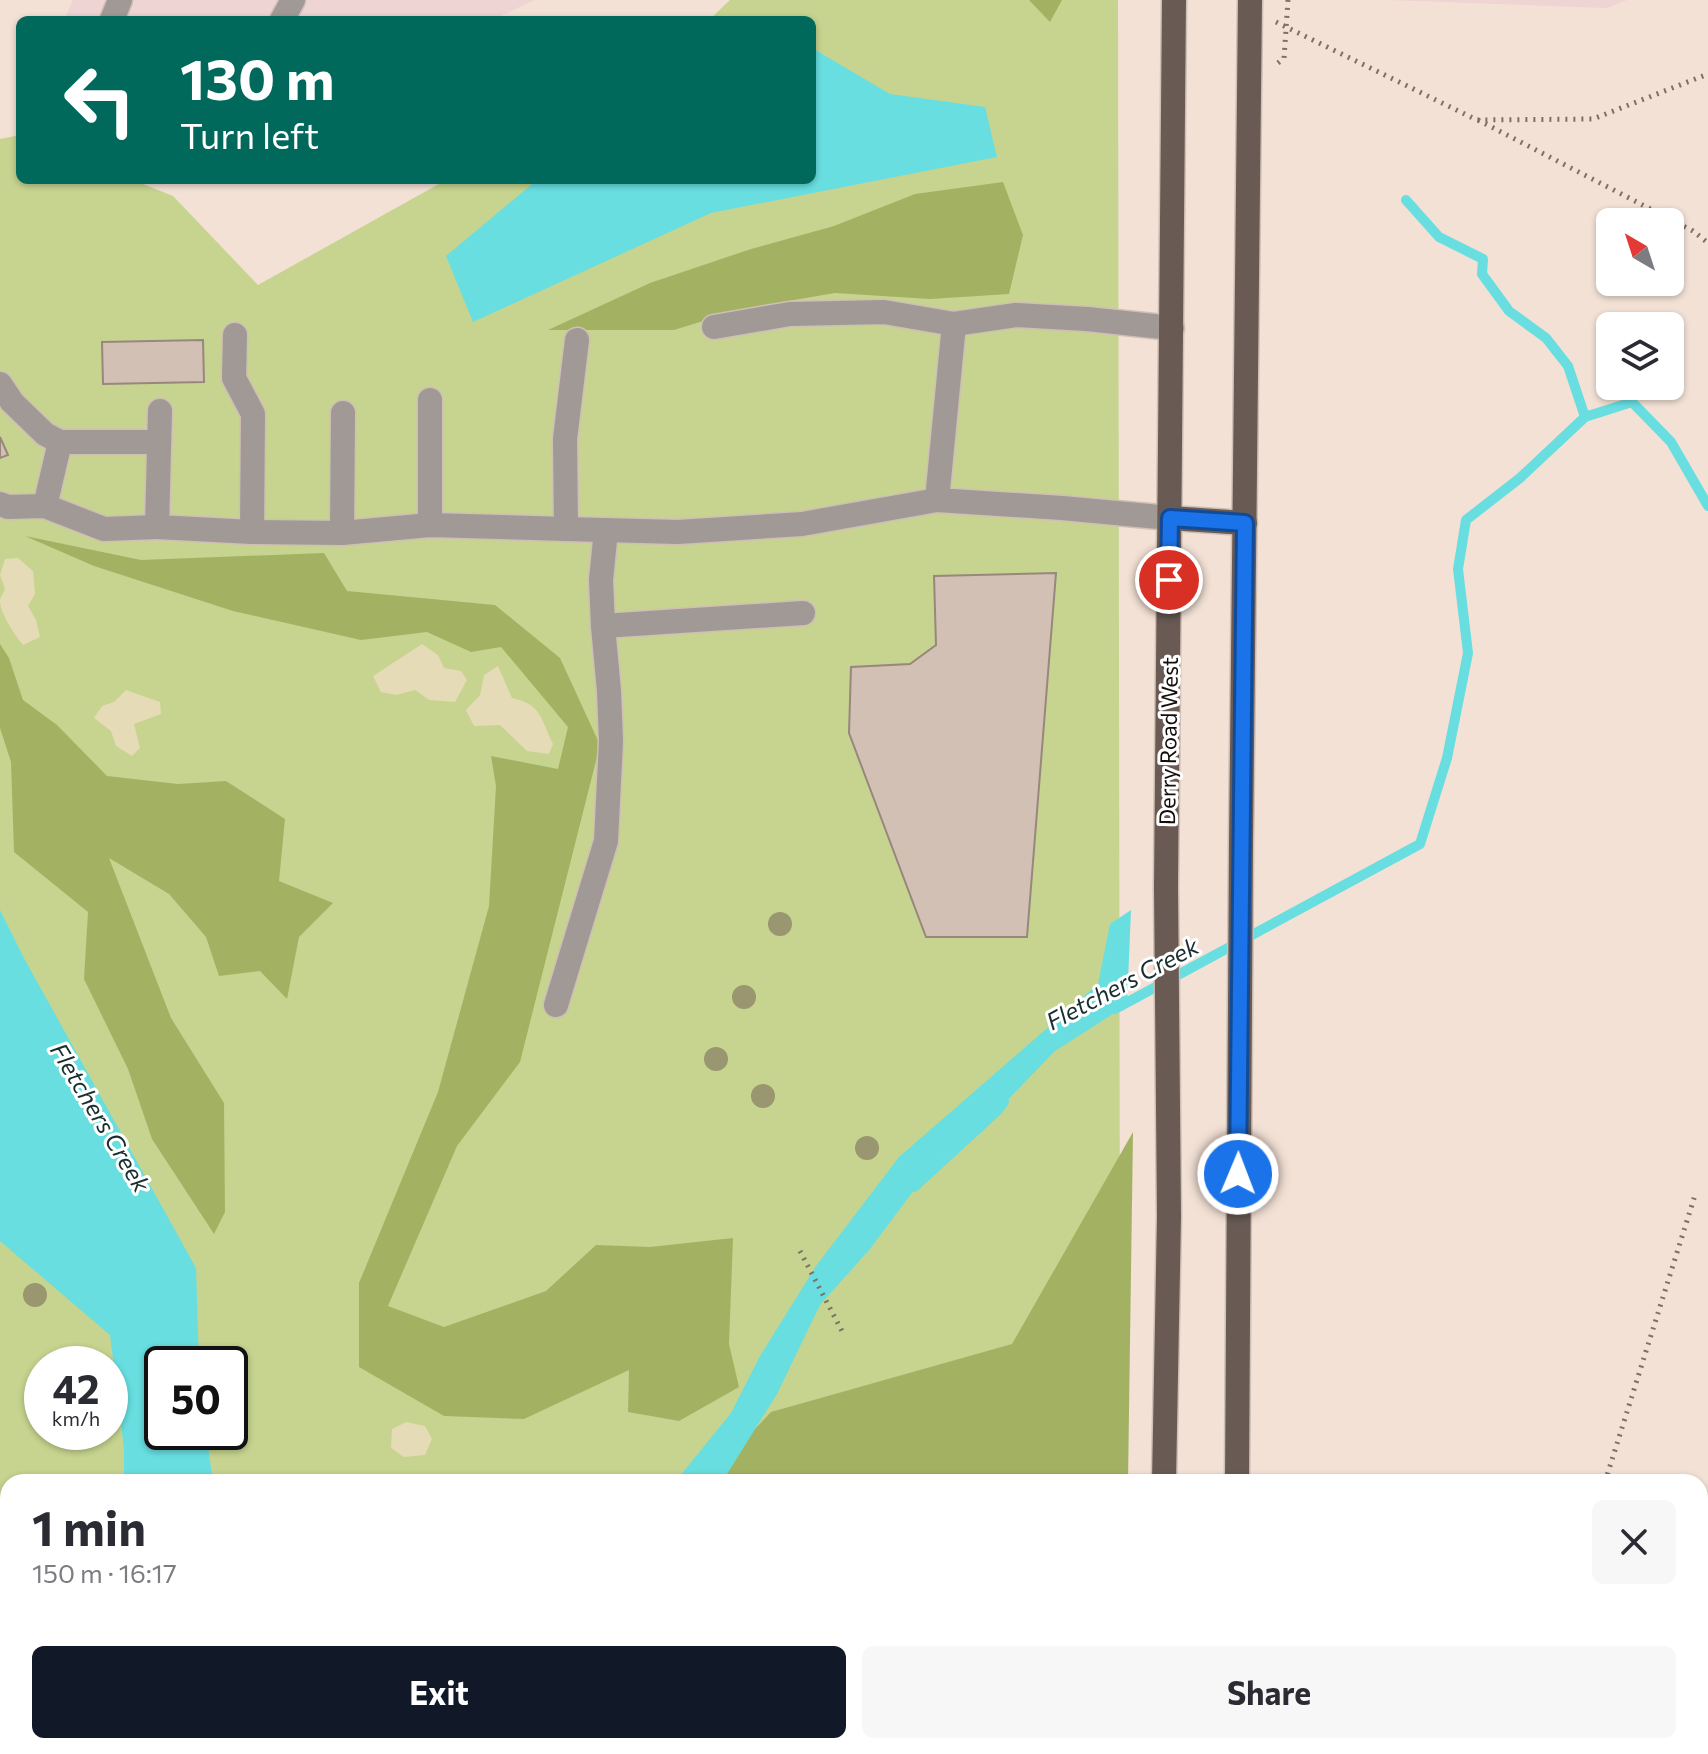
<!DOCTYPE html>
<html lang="en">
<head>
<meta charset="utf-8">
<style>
  body { margin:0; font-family:Commissioner,sans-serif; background:#f7f7f7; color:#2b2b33; height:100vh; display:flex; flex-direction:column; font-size:30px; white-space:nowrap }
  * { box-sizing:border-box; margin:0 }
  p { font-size:26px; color:#7c7c81 }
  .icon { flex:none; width:44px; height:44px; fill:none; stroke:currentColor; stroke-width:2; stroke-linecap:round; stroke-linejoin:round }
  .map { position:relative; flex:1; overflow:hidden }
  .details { position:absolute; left:0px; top:1474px; width:1708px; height:280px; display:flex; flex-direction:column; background:#fff; border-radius:24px 24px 0 0; box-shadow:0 2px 6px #0004 }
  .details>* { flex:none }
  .banner { position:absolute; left:16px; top:16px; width:800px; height:168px; border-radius:12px; box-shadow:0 2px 6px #0004; background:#00695c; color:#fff; overflow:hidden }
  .needle { width:52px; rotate:321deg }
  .buttons { position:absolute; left:1596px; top:208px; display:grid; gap:16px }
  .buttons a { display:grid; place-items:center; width:88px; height:88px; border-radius:12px; background:#fff; box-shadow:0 2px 6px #0004; font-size:40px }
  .speed { position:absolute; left:24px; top:1346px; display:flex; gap:16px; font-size:40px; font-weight:700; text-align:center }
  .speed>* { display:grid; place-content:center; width:104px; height:104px; border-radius:50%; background:#fff; box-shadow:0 2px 6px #0004; line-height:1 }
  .speed small { font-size:20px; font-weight:400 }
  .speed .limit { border:4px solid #111; border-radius:12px; background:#fff; color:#111 }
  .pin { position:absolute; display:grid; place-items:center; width:68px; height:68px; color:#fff; margin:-34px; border:4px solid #fff; border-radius:50%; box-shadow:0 2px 8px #0007 }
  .me { position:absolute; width:88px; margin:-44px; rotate:1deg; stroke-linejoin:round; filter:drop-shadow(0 0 6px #0008) }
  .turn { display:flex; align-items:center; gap:28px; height:168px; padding:0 32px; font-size:36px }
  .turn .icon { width:104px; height:104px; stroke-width:2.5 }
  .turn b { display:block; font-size:56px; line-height:68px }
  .round { display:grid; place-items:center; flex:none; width:84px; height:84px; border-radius:12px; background:#f7f7f7 }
  .head { display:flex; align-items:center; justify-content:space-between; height:136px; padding:0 32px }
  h1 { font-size:48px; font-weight:700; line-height:60px }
  .action { display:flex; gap:16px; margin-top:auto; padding:16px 32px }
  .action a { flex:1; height:92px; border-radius:12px; background:#111827; color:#fff; font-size:32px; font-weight:700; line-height:92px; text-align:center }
  .action a+a { background:#f7f7f7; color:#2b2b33 }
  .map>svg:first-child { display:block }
</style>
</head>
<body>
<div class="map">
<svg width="1708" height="1754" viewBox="0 0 1708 1754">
  <rect width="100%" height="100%" fill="#f3e1d5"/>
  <g fill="#eed4d3">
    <path d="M73,0H535L492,20H64Z"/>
    <path d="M1389,0H1627L1607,8Z"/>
  </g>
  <path fill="#c6d48f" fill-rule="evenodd" d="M730,0H1118L1120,1333L869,1482H8V1746H673L672,1754H0V139L20,135V180H133L173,196L258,285L446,180H812V20H709ZM42,1364H110V1432H42ZM162,1364H230V1432H162Z"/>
  <g fill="#a3b262">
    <path d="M1029,0H1062L1050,22Z"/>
    <path d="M1003,182L1023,235L1009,294L930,299L835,293L742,309L674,330H548L650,283L751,249L834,226L915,194Z"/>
    <path d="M25,536L141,560L324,553L347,591L495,605L560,658L600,745L520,1062L457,1146L388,1306L444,1327L546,1291L596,1245L650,1247L733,1238L729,1344L739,1387L679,1421L628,1412L629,1370L524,1419L444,1416L359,1367V1283L438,1092L489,906L496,786L491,756L558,769L568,727L501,647L471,652L427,632L361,640L233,611L94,566Z"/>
    <path d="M0,644L9,658L23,700L57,725L107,776L178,784L226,781L285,819L279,881L333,903L299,937L287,999L260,971L219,976L206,937L169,894L109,858L171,1018L224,1103L225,1212L214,1234L152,1139L128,1069L84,979L88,912L14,852L11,762L0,728Z"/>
    <path d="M1133,1132L1128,1482H705L771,1412L1012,1344Z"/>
    <path d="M0,1569L8,1579V1671L0,1663Z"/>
    <path d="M49,1746H84L82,1754H49Z"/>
  </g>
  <g fill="#e5dbb6">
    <path d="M18,558L33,571L35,594L28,606L36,620L40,637L23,645C15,635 1,615 0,602C0,597 3,594 5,589L0,575L5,559Z"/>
    <path d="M422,644L438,655L444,668L461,671L467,680L455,702L429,700L415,690L396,695L381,692L373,676Z"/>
    <path d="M498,666L512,698C542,704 541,720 553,744L549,754L527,751L500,725L474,726L466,710L480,695L484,675Z"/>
    <path d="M126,690L160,702L161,714L134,724L140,748L132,756L116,746L111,731L94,718L102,706L114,702Z"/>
    <path d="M406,1422L425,1426L432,1439L425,1455L404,1457L391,1448L392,1429Z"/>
  </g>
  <g fill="#68dee0">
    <path d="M812,48L890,94L985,107L997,157L711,213L473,322L446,256L537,180H812Z"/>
    <path d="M0,910L25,960L196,1268L199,1364H162V1432H206L213,1482H124V1449L110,1335L0,1241Z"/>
    <path d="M1131,910L1127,1005L1055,1051L998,1110L938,1158L870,1249L820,1305L777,1394L722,1482H675L731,1413L760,1356L816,1266L899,1157L1098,984L1110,924Z"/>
  </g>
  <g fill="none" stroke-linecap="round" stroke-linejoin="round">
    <g stroke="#68dee0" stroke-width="10">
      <path d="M1406,200L1439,237L1483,259L1482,274L1509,311L1546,338L1568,366L1585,417"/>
      <path d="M1115,1009L1420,844L1447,758L1468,653L1458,569L1466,520L1520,478L1585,417L1632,402L1671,442L1708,506"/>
      <path d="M914,1187L998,1110L1004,1102"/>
    </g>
  </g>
  <g fill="#d2c0b5" stroke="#98877d" stroke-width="2">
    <path d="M203,340L204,382L103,384L102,342Z"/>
    <path d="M0,437L8,455L0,458Z"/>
    <path d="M1056,573L1027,937H926L849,733L851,667L910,664L936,645L934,576Z"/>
  </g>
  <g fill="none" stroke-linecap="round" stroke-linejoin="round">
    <g stroke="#cfbfb5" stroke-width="27">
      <g id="minor">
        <path d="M112,20L120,0"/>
        <path d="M282,20L293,0"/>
        <path d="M954,324L1016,315L1087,319L1172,328"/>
        <path d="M714,327L790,314L884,312L954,324L937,500L1062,508L1170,518"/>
        <path d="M235,335L234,378L253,414L252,532"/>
        <path d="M0,384L12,402L45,434L60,442H159"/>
        <path d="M430,400V525"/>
        <path d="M160,411L157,527L252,532L342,533L430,525L566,529L565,439L577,340"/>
        <path d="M0,504L8,507L45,506L104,529L157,527"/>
        <path d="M45,506L60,442"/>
        <path d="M566,529L678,532L802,524L937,500"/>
        <path d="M342,533L343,413"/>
        <path d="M603,626L803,613"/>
        <path d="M556,1005L606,841L611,741L609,691L603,626L601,580L606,530"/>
        <path d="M878,1746L989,1754"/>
        <path d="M850,1754L851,1746"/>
      </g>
    </g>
    <g stroke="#cfbfb5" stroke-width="27">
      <g id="major">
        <path d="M1170,518L1245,523"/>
        <path d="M1164,1482L1169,1216L1166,887L1174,0"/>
        <path d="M1237,1482L1241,844L1250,0"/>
        <path d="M1241,1746V1754"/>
        <path d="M1159,1754L1160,1746"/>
      </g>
    </g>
    <g stroke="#7c716a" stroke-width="5" stroke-dasharray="2 6" stroke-linecap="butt">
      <path d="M1276,22L1477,120L1593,119L1708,74"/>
      <path d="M1278,63L1284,58L1288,0"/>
      <path d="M1478,120L1693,231L1708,243"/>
      <path d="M800,1251L843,1333"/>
      <path d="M1605,1482L1696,1192"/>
    </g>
    <use href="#minor" stroke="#a19995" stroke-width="24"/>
    <use href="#major" stroke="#695a54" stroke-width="24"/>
  </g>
  <g fill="#999670">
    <circle cx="780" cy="924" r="12"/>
    <circle cx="744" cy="997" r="12"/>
    <circle cx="716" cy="1059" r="12"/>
    <circle cx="763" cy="1096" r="12"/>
    <circle cx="867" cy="1148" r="12"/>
    <circle cx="35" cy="1295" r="12"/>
  </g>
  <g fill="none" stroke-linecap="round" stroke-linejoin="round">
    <g stroke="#114b97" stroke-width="20">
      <path id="route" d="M1169,580L1170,518L1245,523L1238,1174"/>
    </g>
    <use href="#route" stroke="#1a73e8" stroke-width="14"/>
  </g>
  <g text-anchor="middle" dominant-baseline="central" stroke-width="6" stroke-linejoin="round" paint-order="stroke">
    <g font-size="22" fill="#140e0b" stroke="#fff">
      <text transform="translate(1168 741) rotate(-89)">Derry Road West</text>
    </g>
    <g font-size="24" font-style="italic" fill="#182e2e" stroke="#fff">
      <text transform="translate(1122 983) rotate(-28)">Fletchers Creek</text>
      <text transform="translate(101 1117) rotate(59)">Fletchers Creek</text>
    </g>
  </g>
</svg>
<div class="buttons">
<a><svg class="needle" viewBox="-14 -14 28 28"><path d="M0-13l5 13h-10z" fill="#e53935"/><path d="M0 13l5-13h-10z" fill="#7c7c81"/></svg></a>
<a><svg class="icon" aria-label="layers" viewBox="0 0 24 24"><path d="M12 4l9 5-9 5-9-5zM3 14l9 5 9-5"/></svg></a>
</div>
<div class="speed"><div>42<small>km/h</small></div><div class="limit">50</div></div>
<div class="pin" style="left:1169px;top:580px;background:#d93025"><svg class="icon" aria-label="arrive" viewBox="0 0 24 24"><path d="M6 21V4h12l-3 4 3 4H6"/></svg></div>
<svg class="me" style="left:1238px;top:1174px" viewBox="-20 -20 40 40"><circle r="17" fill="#1a73e8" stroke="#fff" stroke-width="3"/><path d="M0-11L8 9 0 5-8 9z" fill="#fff"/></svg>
<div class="banner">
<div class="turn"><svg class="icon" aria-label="left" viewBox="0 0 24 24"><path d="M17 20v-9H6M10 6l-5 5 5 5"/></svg><div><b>130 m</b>Turn left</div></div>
</div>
<section class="details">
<div class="head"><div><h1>1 min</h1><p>150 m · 16:17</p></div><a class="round"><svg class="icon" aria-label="close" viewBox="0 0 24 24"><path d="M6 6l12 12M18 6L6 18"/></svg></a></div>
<div class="action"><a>Exit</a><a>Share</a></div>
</section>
</div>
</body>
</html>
